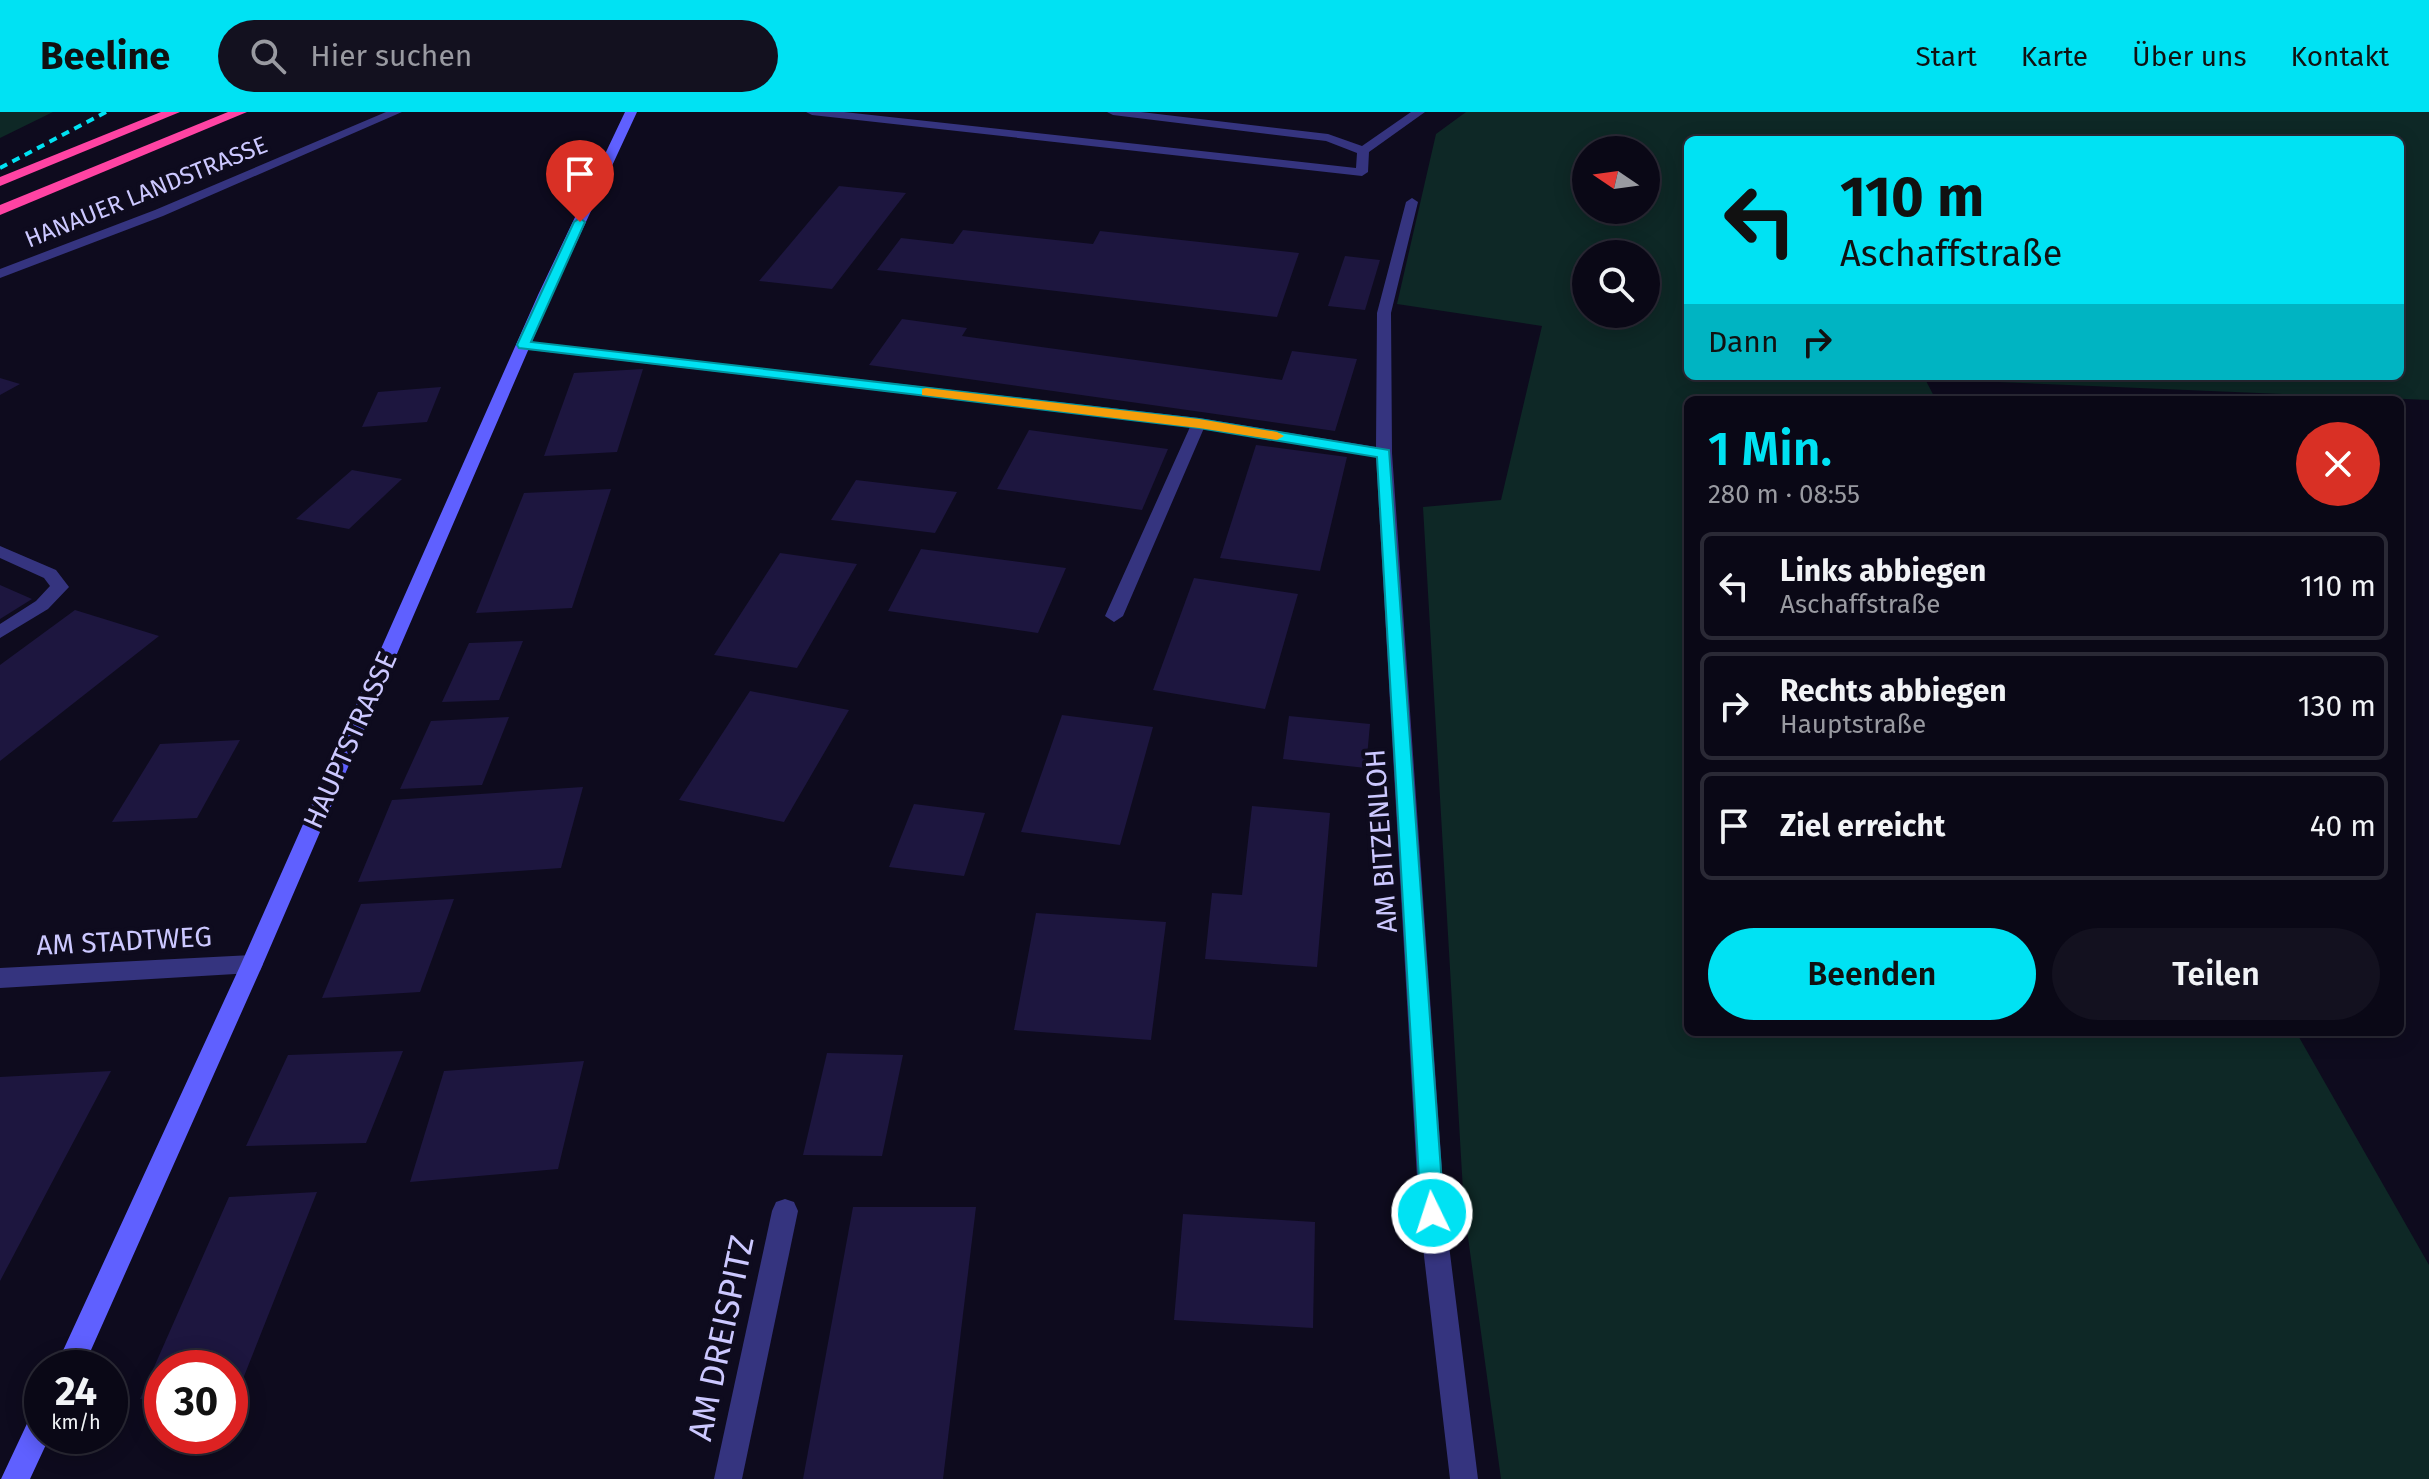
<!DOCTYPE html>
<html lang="de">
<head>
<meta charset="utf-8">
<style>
  body { margin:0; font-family:"Fira Sans",sans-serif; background:#13111f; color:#f1f3f6; height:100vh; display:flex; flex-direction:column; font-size:30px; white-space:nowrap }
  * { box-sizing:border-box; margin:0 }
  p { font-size:26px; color:#999aa1 }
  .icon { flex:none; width:44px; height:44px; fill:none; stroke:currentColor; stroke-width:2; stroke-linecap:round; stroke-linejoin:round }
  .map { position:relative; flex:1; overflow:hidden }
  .sheet { position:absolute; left:1684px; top:284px; width:720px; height:640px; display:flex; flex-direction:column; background:#0a0816; border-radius:12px; box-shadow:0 4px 20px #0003,0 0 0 2px #2a2935 }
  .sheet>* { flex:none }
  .guide { position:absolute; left:1684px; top:24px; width:720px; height:244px; border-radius:12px; box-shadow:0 4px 20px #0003,0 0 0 2px #2a2935; background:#00e2f3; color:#111; overflow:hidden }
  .needle { width:52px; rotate:283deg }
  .tools { position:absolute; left:1572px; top:24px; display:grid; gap:16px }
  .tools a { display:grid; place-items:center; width:88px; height:88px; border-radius:50%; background:#0a0816; box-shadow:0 4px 20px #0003,0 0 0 2px #2a2935; font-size:40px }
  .speed { position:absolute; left:24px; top:1238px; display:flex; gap:16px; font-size:40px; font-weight:700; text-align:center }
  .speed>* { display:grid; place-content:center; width:104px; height:104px; border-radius:50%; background:#0a0816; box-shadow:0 4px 20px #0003,0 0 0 2px #2a2935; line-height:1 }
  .speed small { font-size:20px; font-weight:400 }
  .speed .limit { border:12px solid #d22; background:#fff; color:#111 }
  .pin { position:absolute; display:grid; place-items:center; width:68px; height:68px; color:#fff; margin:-82px -34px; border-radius:50% 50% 50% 0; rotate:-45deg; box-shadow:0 0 8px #0007 }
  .pin .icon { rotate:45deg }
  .me { position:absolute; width:88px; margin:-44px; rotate:356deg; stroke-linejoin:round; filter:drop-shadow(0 0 6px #0008) }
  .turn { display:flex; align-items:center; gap:28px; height:168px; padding:0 24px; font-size:36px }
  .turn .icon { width:104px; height:104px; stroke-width:2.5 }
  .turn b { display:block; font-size:56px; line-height:68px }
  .then { display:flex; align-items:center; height:76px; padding:0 24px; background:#0003; gap:16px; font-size:30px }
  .round { display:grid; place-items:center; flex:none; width:84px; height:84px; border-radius:42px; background:#13111f }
  .headline { display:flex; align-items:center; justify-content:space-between; height:136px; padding:0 24px }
  h1 { font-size:48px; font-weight:600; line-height:60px; color:#00e2f3 }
  .button { display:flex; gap:16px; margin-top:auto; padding:16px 24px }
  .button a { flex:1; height:92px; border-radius:48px; background:#00e2f3; color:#111; font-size:32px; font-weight:600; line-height:92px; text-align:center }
  .button a+a { background:#13111f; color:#f1f3f6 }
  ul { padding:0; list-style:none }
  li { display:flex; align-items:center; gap:24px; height:108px; margin:0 16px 12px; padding:0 8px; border:4px solid #2a2935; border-radius:12px }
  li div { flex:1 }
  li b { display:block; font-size:30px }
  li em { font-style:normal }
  header { display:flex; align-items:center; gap:48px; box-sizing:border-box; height:112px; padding:0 40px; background:#00e2f3; color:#111 }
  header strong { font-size:38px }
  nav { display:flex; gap:44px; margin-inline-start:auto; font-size:28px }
  .search { width:560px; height:72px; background:#13111f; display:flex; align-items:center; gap:20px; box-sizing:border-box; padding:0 28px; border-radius:44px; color:#999aa1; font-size:30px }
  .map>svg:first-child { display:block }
</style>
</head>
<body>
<header>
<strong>Beeline</strong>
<div class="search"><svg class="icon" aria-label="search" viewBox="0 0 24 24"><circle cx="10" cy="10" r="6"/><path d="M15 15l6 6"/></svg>Hier suchen</div>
<nav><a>Start</a><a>Karte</a><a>Über uns</a><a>Kontakt</a></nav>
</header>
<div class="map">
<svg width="2429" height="1367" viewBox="0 0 2429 1367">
  <rect width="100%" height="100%" fill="#0e0b1e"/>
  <g fill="#0e2826" fill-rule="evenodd">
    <path d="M0,0H53L0,26Z"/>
    <path d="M1466,0H2429V288L1925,267L1936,288H1688V920H2296L2429,1153V1367H1501L1464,1096L1423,395L1501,388L1542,214L1397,192L1436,22ZM1688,28H2400V264H1688ZM1586,38H1646V98H1586ZM1586,142H1646V202H1586Z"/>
  </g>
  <g fill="#1d163f">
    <path d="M839,74L906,81L832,177L759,169Z"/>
    <path d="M963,118L1093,132L1100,119L1299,141L1277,205L877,158L901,126L953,132Z"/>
    <path d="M1345,144L1380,148L1365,198L1328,194Z"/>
    <path d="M902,207L967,216L962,224L1282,268L1292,239L1357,247L1335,319L869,253Z"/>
    <path d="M643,257L617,340L544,344L574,261Z"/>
    <path d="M0,266L20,272L0,283Z"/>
    <path d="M441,275L427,310L362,315L378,280Z"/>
    <path d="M1029,318L1168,337L1142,398L997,377Z"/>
    <path d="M1256,333L1347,345L1320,459L1220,446Z"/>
    <path d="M352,358L402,367L349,417L296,407Z"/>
    <path d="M856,368L957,380L935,421L831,408Z"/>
    <path d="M611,377L572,496L476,501L524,381Z"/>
    <path d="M921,437L1066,456L1038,521L888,499Z"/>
    <path d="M780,441L857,452L797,556L714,543Z"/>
    <path d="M1194,466L1298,482L1265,597L1153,578Z"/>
    <path d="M0,473L32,487L0,507Z"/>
    <path d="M75,498L159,524L0,649V553Z"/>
    <path d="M523,529L499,588L442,590L469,531Z"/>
    <path d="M750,579L849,598L784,710L679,688Z"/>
    <path d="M1062,603L1153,615L1120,733L1021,720Z"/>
    <path d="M1289,604L1370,612L1366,656L1283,647Z"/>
    <path d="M509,605L482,673L400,677L431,609Z"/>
    <path d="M240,628L197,706L112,710L160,632Z"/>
    <path d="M583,675L561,756L358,770L392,688Z"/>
    <path d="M914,692L985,701L964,764L889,755Z"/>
    <path d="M1252,694L1330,701L1317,855L1205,847L1212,781L1242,783Z"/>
    <path d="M454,787L420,880L322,886L361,792Z"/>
    <path d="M1036,801L1166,810L1151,928L1014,918Z"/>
    <path d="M403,939L366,1031L246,1034L288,943Z"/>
    <path d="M827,941L903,943L882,1044L803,1043Z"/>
    <path d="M584,949L558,1057L410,1070L444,959Z"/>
    <path d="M111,959L59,1057L0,1169V965Z"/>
    <path d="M317,1080L237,1282H230V1256H162V1286L140,1287L229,1085Z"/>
    <path d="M853,1095H976L943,1367H803Z"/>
    <path d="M1183,1102L1315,1110L1313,1216L1174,1208Z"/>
  </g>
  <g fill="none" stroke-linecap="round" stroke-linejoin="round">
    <path fill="#35347f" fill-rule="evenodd" d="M806,0H844L1356,56L1357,41L1326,29L1113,3L1107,0H1141L1328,22L1362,34L1411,0H1425L1369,40L1368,60L1362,64L812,3Z"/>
    <g fill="#35347f" fill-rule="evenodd">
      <path d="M386,0H402L163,104L0,166V157L155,98Z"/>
      <path d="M1412,86L1418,90L1391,201L1392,341L1445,1101L1478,1367H1450L1419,1101L1376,344L1204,316L1123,504L1114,510L1105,504L1190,315L523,237L516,233L523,229L1199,306L1376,335L1377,201L1406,90Z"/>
      <path d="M0,434L56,458L69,475L48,497L0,526V512L36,489L50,474L44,466L0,446Z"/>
      <path d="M252,843L260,845L263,852L260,859L252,861L0,876V856Z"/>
      <path d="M785,1087L794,1090L798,1099L742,1367H714L772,1099L776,1090Z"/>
    </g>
    <g fill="#5f60ff" fill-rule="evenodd">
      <path d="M625,0H637L552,183L263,852L83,1256H55L241,852L538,183Z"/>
      <path d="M42,1297V1324H50L30,1367H1L32,1301Z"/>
    </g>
    <g fill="#ff43a3" fill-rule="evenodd">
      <path d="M161,0H180L0,74V65Z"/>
      <path d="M228,0H247L0,103V93Z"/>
    </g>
    <path stroke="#00e2f3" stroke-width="4" stroke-dasharray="8 6" stroke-linecap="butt" d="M0,56L106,0"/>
  </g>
  <path fill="#00e2f3" stroke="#00939e" stroke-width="2" d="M580,106L585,110L531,230L1199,307L1389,338L1444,1101L1441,1108L1432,1112L1424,1108L1421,1101L1377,345L1199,316L519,236L517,233L574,110Z"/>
  <path fill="#f59e0b" d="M926,276L1199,307L1277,320L1284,324L1277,328L1199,316L922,283V277Z"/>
  <g text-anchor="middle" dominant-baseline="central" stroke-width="8" stroke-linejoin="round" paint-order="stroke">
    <g font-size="24" fill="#ccc8ff" stroke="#0e0b1e">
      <text transform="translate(146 80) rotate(-22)">HANAUER LANDSTRASSE</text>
    </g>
    <g font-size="28" fill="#ccc8ff" stroke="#0e0b1e">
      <text transform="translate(350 628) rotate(-66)">HAUPTSTRASSE</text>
      <text transform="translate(1381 729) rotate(-94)">AM BITZENLOH</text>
      <text transform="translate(124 829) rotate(-3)">AM STADTWEG</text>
    </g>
    <g font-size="34" fill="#ccc8ff" stroke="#0e0b1e">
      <text transform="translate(721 1226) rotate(-78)">AM DREISPITZ</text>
    </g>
  </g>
</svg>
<div class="tools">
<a><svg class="needle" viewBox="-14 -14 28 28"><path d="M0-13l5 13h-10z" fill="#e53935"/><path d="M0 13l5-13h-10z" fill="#999aa1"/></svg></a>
<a><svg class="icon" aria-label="search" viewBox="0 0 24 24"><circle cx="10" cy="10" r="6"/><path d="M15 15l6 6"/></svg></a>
</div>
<div class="speed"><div>24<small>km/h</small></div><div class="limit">30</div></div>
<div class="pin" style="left:580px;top:110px;background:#d93025"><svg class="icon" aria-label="arrive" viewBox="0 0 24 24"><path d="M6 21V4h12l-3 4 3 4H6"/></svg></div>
<svg class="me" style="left:1432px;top:1101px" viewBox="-20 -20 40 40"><circle r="17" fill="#00e2f3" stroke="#fff" stroke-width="3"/><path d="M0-11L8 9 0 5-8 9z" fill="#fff"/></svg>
<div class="guide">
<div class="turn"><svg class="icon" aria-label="left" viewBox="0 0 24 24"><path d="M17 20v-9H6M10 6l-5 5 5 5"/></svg><div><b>110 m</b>Aschaffstraße</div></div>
<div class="then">Dann<svg class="icon" aria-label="right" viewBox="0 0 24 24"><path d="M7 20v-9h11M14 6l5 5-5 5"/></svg></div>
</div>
<section class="sheet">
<div class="headline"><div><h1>1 Min.</h1><p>280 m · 08:55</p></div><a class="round" style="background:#d93025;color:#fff"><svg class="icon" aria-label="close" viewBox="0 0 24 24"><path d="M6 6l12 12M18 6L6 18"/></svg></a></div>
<ul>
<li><svg class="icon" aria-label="left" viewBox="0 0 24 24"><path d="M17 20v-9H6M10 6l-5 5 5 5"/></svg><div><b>Links abbiegen</b><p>Aschaffstraße</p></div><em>110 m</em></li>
<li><svg class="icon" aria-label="right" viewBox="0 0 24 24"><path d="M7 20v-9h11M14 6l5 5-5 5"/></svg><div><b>Rechts abbiegen</b><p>Hauptstraße</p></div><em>130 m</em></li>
<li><svg class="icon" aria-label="arrive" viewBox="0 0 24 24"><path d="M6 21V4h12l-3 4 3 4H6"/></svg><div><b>Ziel erreicht</b></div><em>40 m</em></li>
</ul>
<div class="button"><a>Beenden</a><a>Teilen</a></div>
</section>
</div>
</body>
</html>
